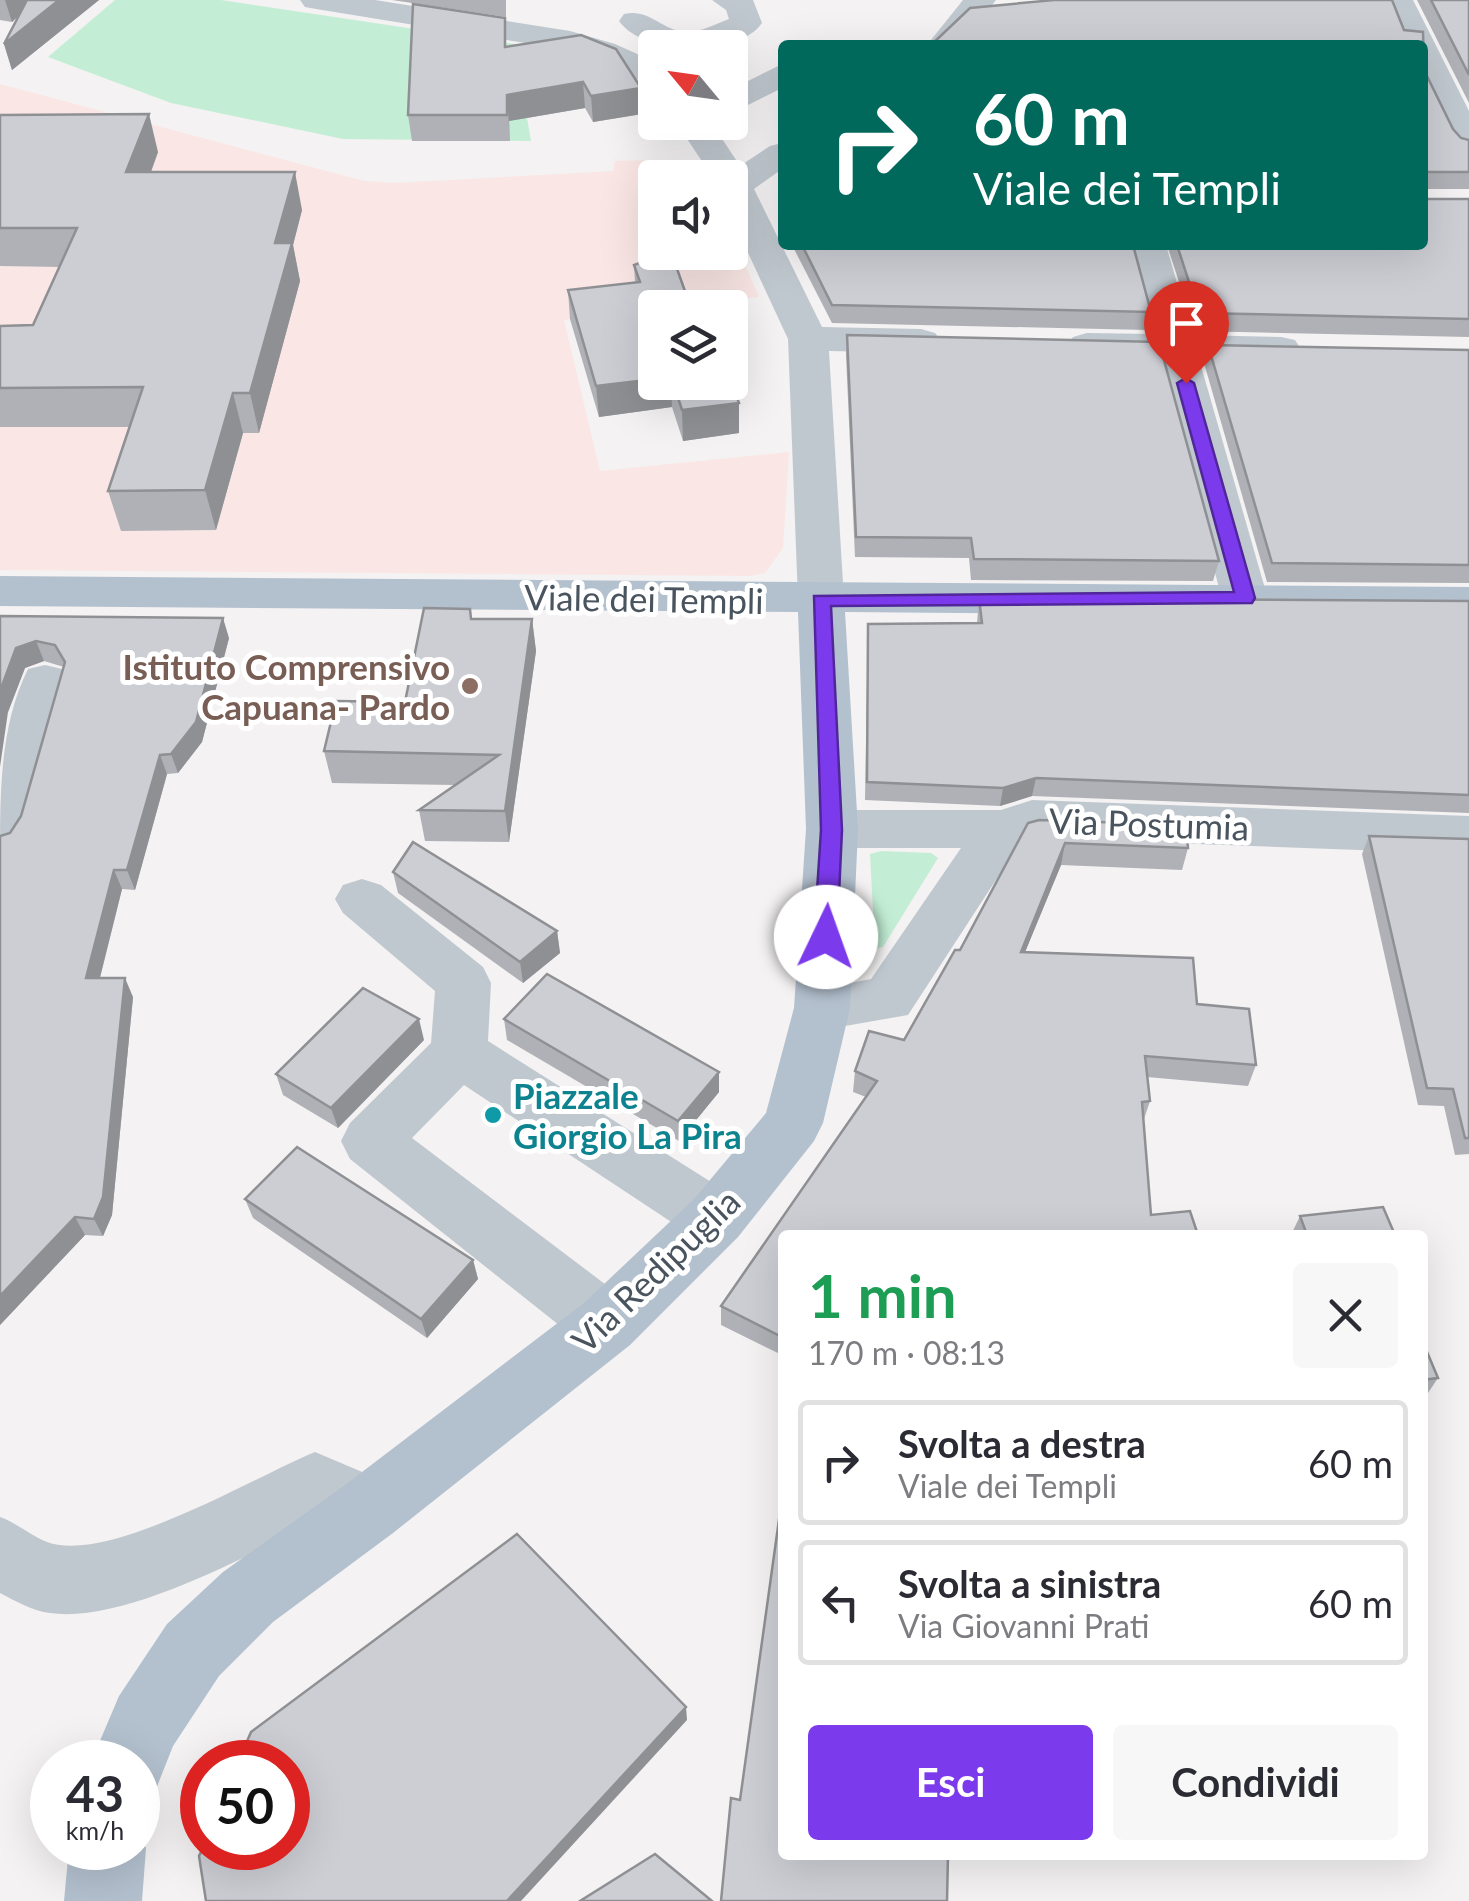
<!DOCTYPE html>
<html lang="it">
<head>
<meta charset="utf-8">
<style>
  body { margin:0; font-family:Lato,sans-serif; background:#f7f7f7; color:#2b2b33; height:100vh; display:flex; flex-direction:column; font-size:38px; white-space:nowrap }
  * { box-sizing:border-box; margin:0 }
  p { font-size:32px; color:#7c7c81 }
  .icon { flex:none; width:55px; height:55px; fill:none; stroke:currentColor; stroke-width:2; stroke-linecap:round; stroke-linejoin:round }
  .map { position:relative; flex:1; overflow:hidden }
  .side { position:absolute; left:778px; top:1230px; width:650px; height:630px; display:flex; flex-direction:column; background:#fff; border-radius:10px; box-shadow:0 10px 40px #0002 }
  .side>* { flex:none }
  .hud { position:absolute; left:778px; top:40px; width:650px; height:210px; border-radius:10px; box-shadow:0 10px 40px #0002; background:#00695c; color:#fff; overflow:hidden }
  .needle { width:65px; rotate:299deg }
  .fabs { position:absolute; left:638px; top:30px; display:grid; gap:20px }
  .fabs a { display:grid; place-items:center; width:110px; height:110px; border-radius:10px; background:#fff; box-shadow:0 10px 40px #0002; font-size:50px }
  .speed { position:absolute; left:30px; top:1740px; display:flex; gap:20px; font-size:50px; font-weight:700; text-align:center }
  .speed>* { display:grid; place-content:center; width:130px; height:130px; border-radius:50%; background:#fff; box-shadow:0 10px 40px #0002; line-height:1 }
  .speed small { font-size:25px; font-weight:400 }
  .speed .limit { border:15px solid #d22; background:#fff; color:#111 }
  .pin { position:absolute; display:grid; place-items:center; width:85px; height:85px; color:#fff; margin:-102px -42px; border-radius:50% 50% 50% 0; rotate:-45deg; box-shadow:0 0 10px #0007 }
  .pin .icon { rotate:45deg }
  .me { position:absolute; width:110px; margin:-55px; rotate:3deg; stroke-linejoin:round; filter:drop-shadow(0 0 8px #0008) }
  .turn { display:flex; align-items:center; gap:35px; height:210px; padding:0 30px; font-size:45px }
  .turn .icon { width:130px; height:130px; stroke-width:2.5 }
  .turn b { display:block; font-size:70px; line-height:85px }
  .round { display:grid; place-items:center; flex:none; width:105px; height:105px; border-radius:10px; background:#f7f7f7 }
  .summary { display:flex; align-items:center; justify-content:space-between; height:170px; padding:0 30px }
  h1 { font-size:60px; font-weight:700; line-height:75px; color:#1e9e55 }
  .primary-button { display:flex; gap:20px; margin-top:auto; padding:20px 30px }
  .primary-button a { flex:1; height:115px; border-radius:10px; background:#7c3aed; color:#fff; font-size:40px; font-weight:700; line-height:115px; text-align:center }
  .primary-button a+a { background:#f7f7f7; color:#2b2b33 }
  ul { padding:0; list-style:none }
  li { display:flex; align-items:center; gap:30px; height:125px; margin:0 20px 15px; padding:0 10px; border:5px solid #e1e1e2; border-radius:10px }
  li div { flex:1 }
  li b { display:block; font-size:38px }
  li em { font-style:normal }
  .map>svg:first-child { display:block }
</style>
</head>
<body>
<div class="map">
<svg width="1469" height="1901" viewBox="0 0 1469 1901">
  <rect width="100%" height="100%" fill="#f4f2f2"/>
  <path fill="#fae7e5" d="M0,84L364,181L394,183L613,171L615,161L652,160L651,171L671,170L688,162L691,177L655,178V252H730V230L759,297L564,320L600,471L789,452L783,548L765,573L749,576L0,570Z"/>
  <g fill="#c3eed5">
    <path d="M115,0H221L568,52L519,104L527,118L531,141L343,139L171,103L48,57Z"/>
    <path d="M881,851L931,853L938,858L883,947L875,949L870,854Z"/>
  </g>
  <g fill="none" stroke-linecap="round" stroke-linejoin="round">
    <g fill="#c0c8cf" fill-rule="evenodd">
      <path d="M300,0H375L570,31L615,44L655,62V87L568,50L316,9L305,7Z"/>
      <path d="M712,0H753L762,23C738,58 643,56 619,21L624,14C648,8 660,28 683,32C698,34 715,24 729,19L726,10Z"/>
      <path d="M963,0H996L960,45H927Z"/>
      <path d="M1381,0H1413L1469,111V156L1457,152L1451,145L1422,86V45H1403Z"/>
      <path d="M782,64V88L730,114V90Z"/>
      <path d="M676,122H711L740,166L770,146L782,143V169L754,189L822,327L921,329L935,333L941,341L935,349L921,353L829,351L844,600L837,611L821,615L805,611L798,600L788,339L730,214V178H713Z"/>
      <path d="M1128,245H1166L1192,335L1281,337L1295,340L1301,349L1295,358L1281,361L1199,359L1268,599L1261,610L1245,614L1229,610L1222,599L1158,358L1073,353L1067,345L1073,337L1087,333L1152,334Z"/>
      <path d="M45,665L62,669L69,681L26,835L18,849L0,854C0,792 0,725 28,669Z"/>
      <path d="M1032,800L1469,816V854L1034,838L1020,843L908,1015L822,1030L802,1024L794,1008L802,992L871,979L961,848H832L814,843L806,829L814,815L832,810H1001Z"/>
      <path d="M362,879L381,885L483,967L491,983L488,1041L738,1199L747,1218L738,1237L716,1245L694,1237L464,1085L412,1138L630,1303L639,1324L630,1345L607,1353L584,1345L350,1159L341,1141L350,1123L431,1043L435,991L343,913L335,899L343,885Z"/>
      <path d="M315,1452L393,1485L403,1509L393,1533L369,1542L317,1520C252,1554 123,1624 50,1613C33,1611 15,1601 0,1593V1517C17,1523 31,1536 47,1542C108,1565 256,1476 315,1452Z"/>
    </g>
    <g fill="#b3c0ce" fill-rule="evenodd">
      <path d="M0,576L1469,587V617L845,612L858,829L850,1008L823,1123L814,1141L738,1237L630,1345L393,1533L273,1622L219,1676L173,1746L156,1789L138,1796V1762H91L119,1696L167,1624L223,1572L345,1485L584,1303L694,1199L766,1113L794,1008L806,829L798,612L0,606Z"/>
      <path d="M138,1828L146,1848L142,1901H64L69,1848H138Z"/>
    </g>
  </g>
  <g fill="#afb1b6">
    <path d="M0,0H99L12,70L4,44L19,16L12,22L0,20Z"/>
    <path d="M392,0H506V17Z"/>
    <path d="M1417,0H1469V103Z"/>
    <path d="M507,47L641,88L642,114L593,122L585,108L509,121L510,141H412L408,115Z"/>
    <path d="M1424,70L1453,129L1461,138L1469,140V189H1425V199H1469V337L1195,331L1167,245H1422Z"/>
    <path d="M0,115L158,152L151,172L302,210L293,245L300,281L259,433H243L216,530L121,531L108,491L130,427H0V326L33,325L60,267L0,266Z"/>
    <path d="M792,245H1133L1151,312L1147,330L832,323Z"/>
    <path d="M671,252L655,382H730L739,403V433L683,441L672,407L599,417L570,319L568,290L635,282L634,265Z"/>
    <path d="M847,335L1219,561L1213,581L971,580L969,558L855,557L846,355Z"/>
    <path d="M1208,345L1469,350V583L1267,582L1204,363Z"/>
    <path d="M979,598L1469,601V813L1032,796L1000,806L865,800L868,624L977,623Z"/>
    <path d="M0,616L229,638L202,742L178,773L167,774L135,890L122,889L100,978L133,997L112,1215L103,1236L85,1235L0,1325V836L10,833L21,816L64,667L44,661L25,668L8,712Z"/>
    <path d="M471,619H532L536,651L509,842L425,841L419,810L455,785L332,783L324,751L405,702Z"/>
    <path d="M1028,823L1188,848L1182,870L1061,865L1025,952L1197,1004L1256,1065L1248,1086L1147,1077L1150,1101L1143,1122L1151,1215L782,1235V1355L721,1325V1306L866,1097L853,1092L855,1071L904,1040L960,950Z"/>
    <path d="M1369,836L1469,839V1154L1455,1155L1444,1106L1418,1105L1362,854Z"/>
    <path d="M393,872L557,931L560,953L523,983L398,893Z"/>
    <path d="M504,1019L719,1092L679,1141L507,1040Z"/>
    <path d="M424,1040L338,1128L283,1095L276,1074Z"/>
    <path d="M245,1199L473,1260L478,1279L427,1338L253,1218Z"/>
    <path d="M1300,1216L1395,1235H1291Z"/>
    <path d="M1422,1340L1438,1378L1426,1396L1422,1397Z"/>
  </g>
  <g fill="#8f9094">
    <path d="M5,0H34L12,22Z"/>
    <path d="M59,0H99L12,70L4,44Z"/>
    <path d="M583,82L585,108L509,121L510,141L507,95Z"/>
    <path d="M641,88L642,114L593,122L591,96Z"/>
    <path d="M149,114L158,152L137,210L126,172Z"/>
    <path d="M295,172L302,210L293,245L300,281L259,433L250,393L275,243Z"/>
    <path d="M655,379V382H671L672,407L599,417L596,386Z"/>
    <path d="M233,393L243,433L216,530L205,490Z"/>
    <path d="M739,403V433L683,441L682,410Z"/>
    <path d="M223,618L229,638L202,742L178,773L171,754Z"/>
    <path d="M532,619L536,651L509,842L505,811Z"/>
    <path d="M36,641L44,661L25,668L8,712L0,767V691L16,648Z"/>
    <path d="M160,755L167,774L135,890L127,870Z"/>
    <path d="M1036,778L1032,796L1000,806L1003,788Z"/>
    <path d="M1065,843L1061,865L1016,974L1021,952Z"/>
    <path d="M114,870L122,889L95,997L86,978Z"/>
    <path d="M557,931L560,953L523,983L520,962Z"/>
    <path d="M125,978L133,997L112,1215L103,1236L94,1219Z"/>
    <path d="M419,1019L424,1040L338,1128L331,1108Z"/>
    <path d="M719,1072V1092L679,1141L678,1121Z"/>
    <path d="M75,1217L85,1235L0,1325V1296Z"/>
    <path d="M473,1260L478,1279L427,1338L421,1319Z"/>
    <path d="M686,1707L687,1720L521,1901H507Z"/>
  </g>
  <g fill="#ccced4" stroke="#8f9094" stroke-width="2.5">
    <path d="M27,0H59L4,44Z"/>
    <path d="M1054,0H1392L1404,30L1423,32L1424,70L1453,129L1461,138L1469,140V172H1425V199H1469V319L1199,313L1177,245H1422V45H931L970,8Z"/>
    <path d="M1431,0H1469V75Z"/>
    <path d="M413,4L505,18V47L581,35L616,49L641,88L591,96L583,82L507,95V115H408Z"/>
    <path d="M149,114L126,172H295L275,243H292L250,393H233L205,490L108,491L143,387L0,388V326L33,325L77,228H0V115Z"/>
    <path d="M802,245H1133L1151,312L832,305Z"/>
    <path d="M671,252L691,308H655V379L596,386L568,290L640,282L634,265Z"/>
    <path d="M847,335L1159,342L1219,561L974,559L971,538L856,537Z"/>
    <path d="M1208,345L1469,350V565L1272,563Z"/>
    <path d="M730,378L739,403L682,410L673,382H730Z"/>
    <path d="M979,598L1469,601V795L1036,778L1003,788L867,782L868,624L982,623Z"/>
    <path d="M424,608L470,609L471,619H532L505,811L419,810L499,755L324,751L336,701L405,702Z"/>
    <path d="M0,616L223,618L196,722L171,754L160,755L127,870H114L86,978H125L103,1197L94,1219L75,1217L0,1296V836L10,833L21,816L65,662L55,645L36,641L16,648L0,691Z"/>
    <path d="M1039,820L1186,825L1188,848L1065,843L1021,952L1193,958L1197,1004L1249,1009L1256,1065L1145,1056L1150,1101L1142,1102L1151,1215L1190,1211L1198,1235H782V1337L721,1306L877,1081L855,1071L869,1031L904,1040L955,950H960L1028,823Z"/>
    <path d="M1369,836L1469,839V1138H1465L1453,1089L1427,1088Z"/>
    <path d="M413,842L557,931L520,962L393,872Z"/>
    <path d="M547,974L719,1072L678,1121L504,1019Z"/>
    <path d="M363,988L419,1019L331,1108L276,1074Z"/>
    <path d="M297,1147L473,1260L421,1319L245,1199Z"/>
    <path d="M1383,1207L1395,1235H1307L1300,1216Z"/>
    <path d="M1422,1340L1438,1378L1422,1380Z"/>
    <path d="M782,1498V1855H948L947,1901H721L731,1798L740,1800Z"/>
    <path d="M517,1534L686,1707L507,1901H206L199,1856L203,1848H288V1762H238L251,1732Z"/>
    <path d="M655,1854L712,1901H580Z"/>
  </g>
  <path fill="#7c3aed" stroke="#51269a" stroke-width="2.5" d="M1186,378L1194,383L1255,598L1252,603L831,606L842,830L837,937L834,943H818L814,937L821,830L814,596L1234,592L1177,383Z"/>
  <circle fill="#8d6e63" stroke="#fff" stroke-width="4" cx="470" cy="686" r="10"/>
  <circle fill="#0f9aa8" stroke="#fff" stroke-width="4" cx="493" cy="1115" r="10"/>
  <g text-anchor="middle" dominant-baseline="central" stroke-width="10" stroke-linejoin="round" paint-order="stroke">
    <g font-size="35" fill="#4a545e" stroke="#fff">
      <text transform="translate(644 598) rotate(1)">Viale dei Templi</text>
      <text transform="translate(1149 823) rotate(2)">Via Postumia</text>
      <text transform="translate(655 1270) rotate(-44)">Via Redipuglia</text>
    </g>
    <g font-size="35" font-weight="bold" fill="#785e54" stroke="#fff" text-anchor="end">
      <text x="450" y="666">Istituto Comprensivo<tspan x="450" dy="40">Capuana- Pardo</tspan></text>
    </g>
    <g font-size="35" font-weight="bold" fill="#0d838f" stroke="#fff" text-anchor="start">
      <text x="513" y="1095">Piazzale<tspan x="513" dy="40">Giorgio La Pira</tspan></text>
    </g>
  </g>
</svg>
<div class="fabs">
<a><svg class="needle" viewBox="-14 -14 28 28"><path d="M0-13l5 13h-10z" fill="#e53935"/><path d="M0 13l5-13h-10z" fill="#7c7c81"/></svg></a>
<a><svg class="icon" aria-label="sound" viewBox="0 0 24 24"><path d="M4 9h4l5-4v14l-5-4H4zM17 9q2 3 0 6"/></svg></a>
<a><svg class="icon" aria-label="layers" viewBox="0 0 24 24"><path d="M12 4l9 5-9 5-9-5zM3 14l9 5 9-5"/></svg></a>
</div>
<div class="speed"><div>43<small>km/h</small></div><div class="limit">50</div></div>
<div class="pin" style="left:1186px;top:383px;background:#d93025"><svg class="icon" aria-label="arrive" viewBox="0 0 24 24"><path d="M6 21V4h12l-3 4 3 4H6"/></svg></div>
<svg class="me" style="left:826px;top:937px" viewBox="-20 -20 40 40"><circle r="19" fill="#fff"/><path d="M0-13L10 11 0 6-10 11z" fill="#7c3aed"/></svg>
<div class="hud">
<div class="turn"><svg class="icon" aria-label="right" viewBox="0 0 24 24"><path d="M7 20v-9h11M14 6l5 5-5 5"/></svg><div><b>60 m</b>Viale dei Templi</div></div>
</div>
<section class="side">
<div class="summary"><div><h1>1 min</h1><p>170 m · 08:13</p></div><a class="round"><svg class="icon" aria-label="close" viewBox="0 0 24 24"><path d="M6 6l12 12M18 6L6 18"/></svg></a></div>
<ul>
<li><svg class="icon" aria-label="right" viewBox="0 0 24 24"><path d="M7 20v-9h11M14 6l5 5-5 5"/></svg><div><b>Svolta a destra</b><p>Viale dei Templi</p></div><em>60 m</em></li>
<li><svg class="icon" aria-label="left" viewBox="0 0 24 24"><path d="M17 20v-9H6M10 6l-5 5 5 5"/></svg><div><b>Svolta a sinistra</b><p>Via Giovanni Prati</p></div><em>60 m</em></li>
</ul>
<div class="primary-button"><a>Esci</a><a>Condividi</a></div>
</section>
</div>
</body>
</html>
